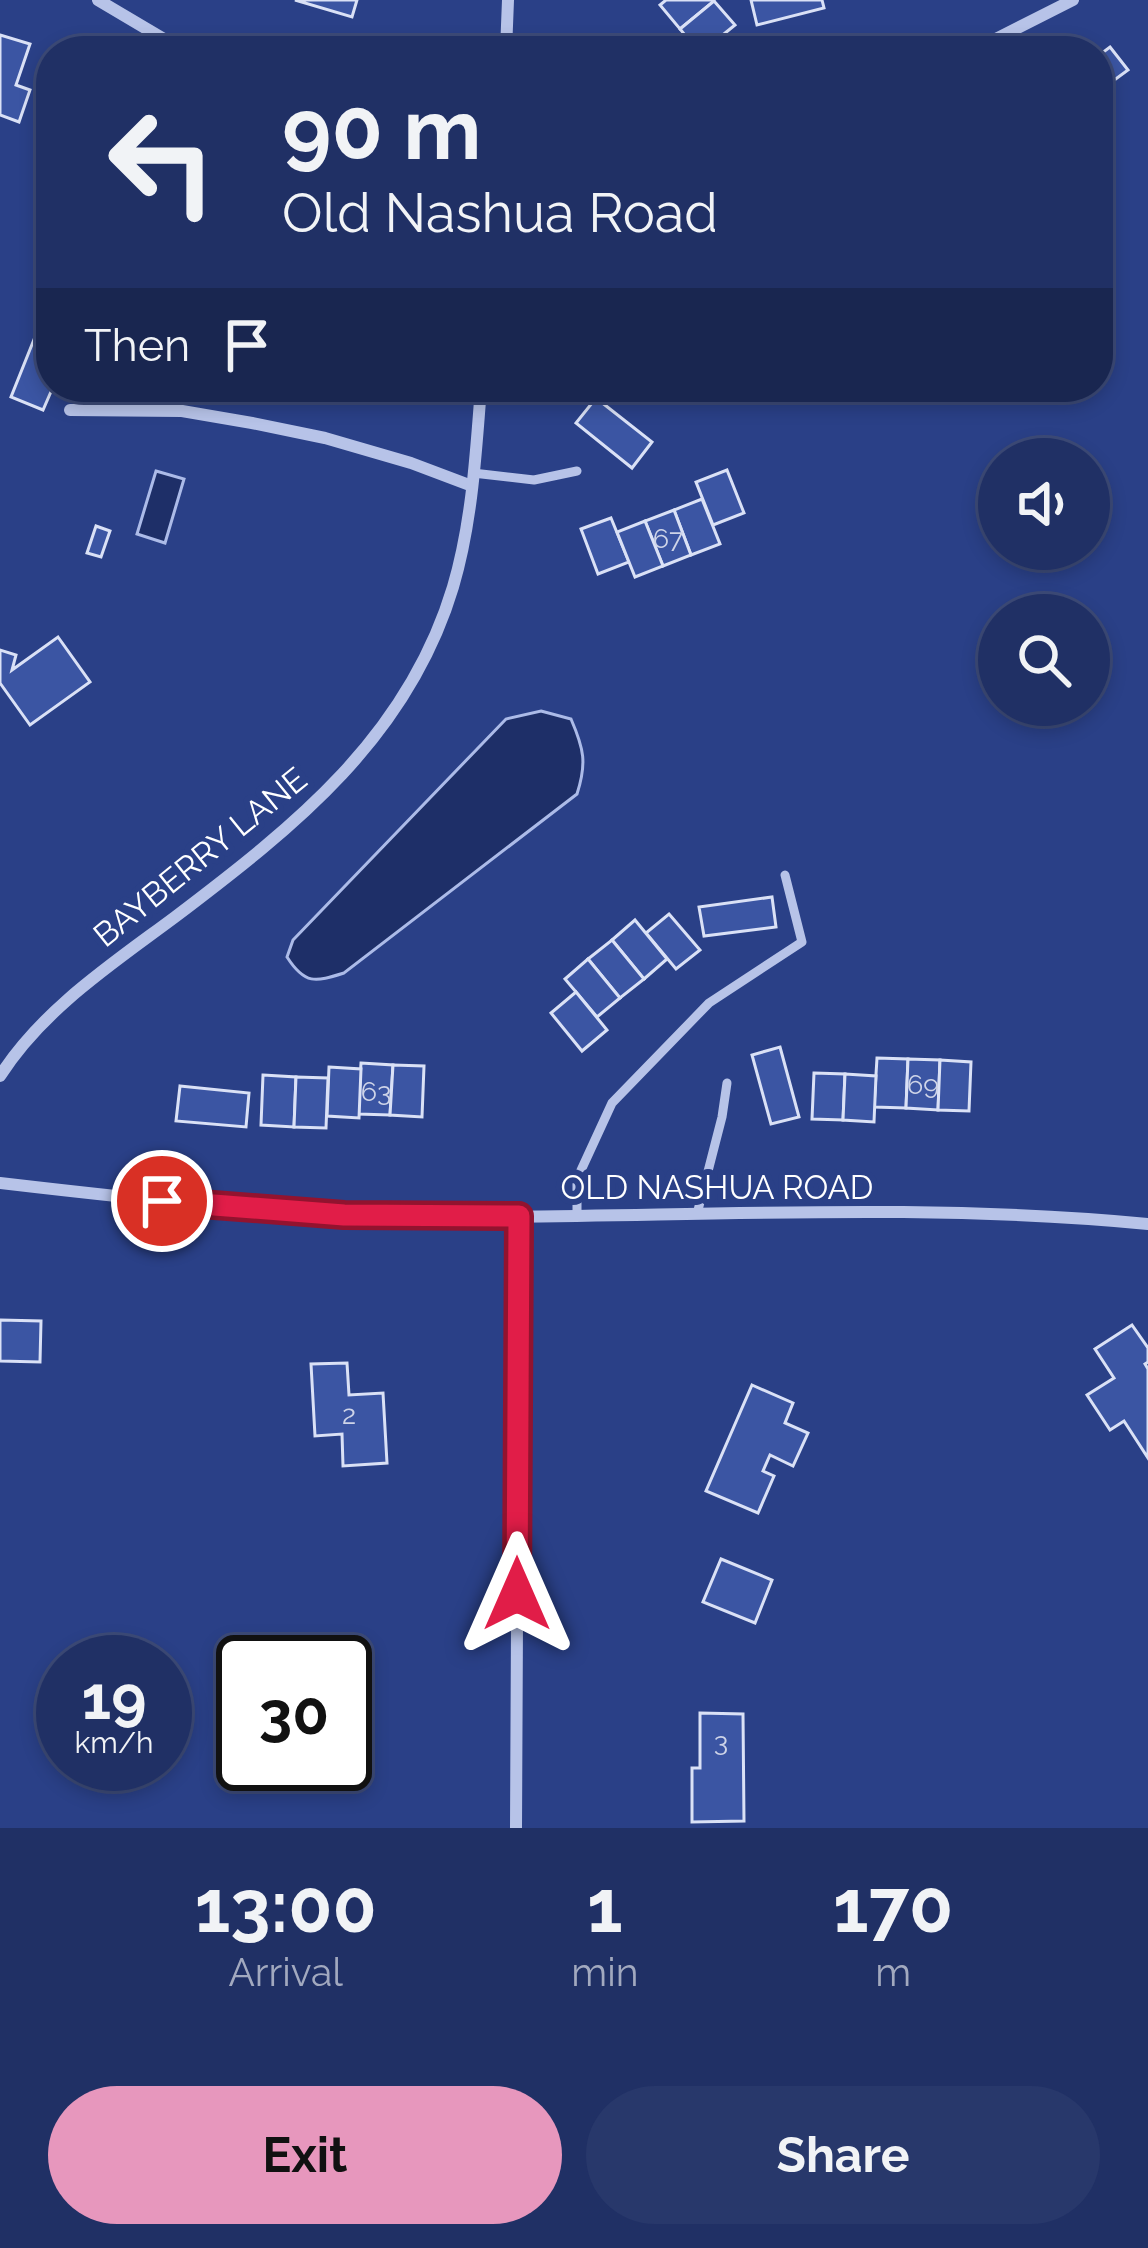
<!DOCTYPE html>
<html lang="en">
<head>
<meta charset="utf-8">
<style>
  body { margin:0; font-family:Raleway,sans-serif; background:#28386b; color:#f1f3f6; height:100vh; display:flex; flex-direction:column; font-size:45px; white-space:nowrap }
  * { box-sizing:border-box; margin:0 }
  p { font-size:39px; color:#a2a9bf }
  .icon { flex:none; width:66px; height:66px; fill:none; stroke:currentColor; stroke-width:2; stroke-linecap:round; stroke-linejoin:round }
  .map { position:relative; height:1828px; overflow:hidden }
  .sheet { display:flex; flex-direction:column; background:#203065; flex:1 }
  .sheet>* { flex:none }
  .hud { position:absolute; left:36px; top:36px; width:1077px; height:366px; border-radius:48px; box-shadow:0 6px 18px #0003,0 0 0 3px #3d4b79; background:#203065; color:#f1f3f6; overflow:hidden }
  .tools { position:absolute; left:978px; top:438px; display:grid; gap:24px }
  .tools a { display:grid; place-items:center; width:132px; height:132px; border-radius:50%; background:#203065; box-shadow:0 6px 18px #0003,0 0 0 3px #3d4b79; font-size:60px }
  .speed { position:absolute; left:36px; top:1635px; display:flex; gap:24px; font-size:60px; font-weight:700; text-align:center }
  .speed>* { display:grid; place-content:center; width:156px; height:156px; border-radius:50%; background:#203065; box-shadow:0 6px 18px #0003,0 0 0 3px #3d4b79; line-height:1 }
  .speed small { font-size:30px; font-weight:400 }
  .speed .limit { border:6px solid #111; border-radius:18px; background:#fff; color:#111 }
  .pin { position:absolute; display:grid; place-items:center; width:102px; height:102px; color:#fff; margin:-51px; border:6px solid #fff; border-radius:50%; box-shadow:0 3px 12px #0007 }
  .me { position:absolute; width:132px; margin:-66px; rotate:0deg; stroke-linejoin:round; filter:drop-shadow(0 0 9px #0008) }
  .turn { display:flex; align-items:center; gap:42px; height:252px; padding:0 48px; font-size:54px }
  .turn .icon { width:156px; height:156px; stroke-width:2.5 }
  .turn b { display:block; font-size:84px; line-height:102px }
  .then { display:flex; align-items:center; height:114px; padding:0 48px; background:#0003; gap:24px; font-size:45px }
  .eta { display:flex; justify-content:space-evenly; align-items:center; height:204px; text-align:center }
  .eta b { font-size:72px; font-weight:700; line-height:84px }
  .button { display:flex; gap:24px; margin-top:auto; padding:24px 48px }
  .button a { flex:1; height:138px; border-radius:72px; background:#e797bd; color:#111; font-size:48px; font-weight:700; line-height:138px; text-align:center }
  .button a+a { background:#28386b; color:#f1f3f6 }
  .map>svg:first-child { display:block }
</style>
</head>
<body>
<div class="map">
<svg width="1148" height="1828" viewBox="0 0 1148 1828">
  <rect width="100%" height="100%" fill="#2a4087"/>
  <g fill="#1e2f68" stroke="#acbbe8" stroke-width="3">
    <path d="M156,471L184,479L165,543L137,534Z"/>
    <path d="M541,711L571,719C584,749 587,763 577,794L344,973C315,982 305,985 287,957L293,940L506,719Z"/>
  </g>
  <g fill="#3b55a3" stroke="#dae1f6" stroke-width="3">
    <path d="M295,0H357L352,17Z"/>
    <path d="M666,0H714V1L680,29L660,5Z"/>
    <path d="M751,0H822L824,8L757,25Z"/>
    <path d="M714,1L735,25L703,51H698L680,29Z"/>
    <path d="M0,35L30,44L16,85L30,90L19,122L0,115Z"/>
    <path d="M1110,47L1128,70L1098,92V56Z"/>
    <path d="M51,297L53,387L43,410L11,397Z"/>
    <path d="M596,398L652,442L632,468L576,423Z"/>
    <path d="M727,470L744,513L713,525L696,482Z"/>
    <path d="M702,499L720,544L691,555L674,510Z"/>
    <path d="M674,510L691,555L663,566L645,521Z"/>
    <path d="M611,518L629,562L598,574L581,529Z"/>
    <path d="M645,521L663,566L635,577L617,532Z"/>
    <path d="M96,526L110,531L101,557L87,553Z"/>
    <path d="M58,637L90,682L30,725L0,683V650L16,655L12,670Z"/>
    <path d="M772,897L776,927L704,936L699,907Z"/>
    <path d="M669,914L700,950L676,969L646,933Z"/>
    <path d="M635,920L667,959L644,979L612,940Z"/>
    <path d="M612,940L644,979L620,998L588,959Z"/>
    <path d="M588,959L620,998L597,1017L565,979Z"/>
    <path d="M576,992L607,1030L582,1051L551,1013Z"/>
    <path d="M780,1047L799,1117L771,1124L752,1055Z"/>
    <path d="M877,1058L908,1059L906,1108L874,1107Z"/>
    <path d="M908,1059L940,1060L938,1110L906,1108Z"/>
    <path d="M940,1060L971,1062L969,1111L938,1110Z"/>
    <path d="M361,1063L393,1065L390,1115L358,1114Z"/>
    <path d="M393,1065L424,1066L422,1117L390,1115Z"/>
    <path d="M329,1067L361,1069L359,1118L327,1116Z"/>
    <path d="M814,1073L845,1074L843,1120L812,1119Z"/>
    <path d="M845,1074L876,1076L874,1122L843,1120Z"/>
    <path d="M263,1075L296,1077L294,1127L261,1125Z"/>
    <path d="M296,1077L328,1078L326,1128L294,1127Z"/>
    <path d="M180,1086L249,1093L246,1127L176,1121Z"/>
    <path d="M0,1320L41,1321L40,1362L0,1361Z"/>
    <path d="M1132,1325L1148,1348V1362L1145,1364L1148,1369V1458L1124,1421L1110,1430L1087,1395L1114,1378L1095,1349Z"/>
    <path d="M347,1363L349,1395L383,1393L387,1463L343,1466L342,1434L315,1436L311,1364Z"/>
    <path d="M752,1385L793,1403L785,1423L808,1433L793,1466L770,1455L763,1471L774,1476L758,1513L706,1491Z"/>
    <path d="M721,1559L772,1580L755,1623L703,1602Z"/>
    <path d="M353,1641L354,1677H366V1716H345V1662H314V1642Z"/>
    <path d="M700,1713L743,1714L744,1821L692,1822V1768H700Z"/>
  </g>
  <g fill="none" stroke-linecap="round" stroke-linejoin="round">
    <g stroke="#b7c3e8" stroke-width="9">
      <path d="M473,473L534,480L577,471"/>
      <path d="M697,1214L722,1117L727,1083"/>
      <path d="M577,1216V1179L612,1103L709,1003L802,942L785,875"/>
    </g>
    <g stroke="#b7c3e8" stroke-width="12">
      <path d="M98,0L184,51"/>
      <path d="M506,51L508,0"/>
      <path d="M972,51L1073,0"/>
      <path d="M70,410L182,411L252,423L325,438L411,463L472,486"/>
      <path d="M0,1076C43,1009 112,964 175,917C295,826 408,737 453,587C472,523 476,453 481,387"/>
      <path d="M0,1183C145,1200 290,1216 437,1217C674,1218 912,1201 1148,1224"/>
      <path d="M516,1828L519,1216"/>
    </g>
  </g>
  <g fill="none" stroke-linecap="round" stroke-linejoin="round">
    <g stroke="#92132f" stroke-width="30">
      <path id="route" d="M162,1201L344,1215L519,1216L517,1594"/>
    </g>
    <use href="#route" stroke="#e11d48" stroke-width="21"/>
  </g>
  <g text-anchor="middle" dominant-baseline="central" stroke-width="12" stroke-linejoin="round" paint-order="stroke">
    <g font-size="27" fill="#ced4e8">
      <text x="668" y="538">67</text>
      <text x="923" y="1084">69</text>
      <text x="376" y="1091">63</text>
      <text x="349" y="1414">2</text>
      <text x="721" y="1741">3</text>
    </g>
    <g font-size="33" fill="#fff" stroke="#2a4087">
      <text transform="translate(200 857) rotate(-39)">BAYBERRY LANE</text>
      <text x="717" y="1187">OLD NASHUA ROAD</text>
    </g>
  </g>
</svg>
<div class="tools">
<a><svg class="icon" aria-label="sound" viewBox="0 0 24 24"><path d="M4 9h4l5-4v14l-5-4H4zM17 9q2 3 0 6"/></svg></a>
<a><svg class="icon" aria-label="search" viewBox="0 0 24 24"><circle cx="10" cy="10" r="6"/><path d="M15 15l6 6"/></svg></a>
</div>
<div class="speed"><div>19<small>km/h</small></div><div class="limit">30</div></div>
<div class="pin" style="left:162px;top:1201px;background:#d93025"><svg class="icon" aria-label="arrive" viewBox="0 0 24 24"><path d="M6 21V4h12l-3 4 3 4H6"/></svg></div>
<svg class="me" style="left:517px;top:1594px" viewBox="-20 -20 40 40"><path d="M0-17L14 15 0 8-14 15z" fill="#e11d48" stroke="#fff" stroke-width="4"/></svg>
<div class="hud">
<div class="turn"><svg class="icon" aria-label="left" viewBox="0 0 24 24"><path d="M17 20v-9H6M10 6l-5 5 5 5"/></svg><div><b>90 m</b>Old Nashua Road</div></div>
<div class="then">Then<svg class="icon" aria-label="arrive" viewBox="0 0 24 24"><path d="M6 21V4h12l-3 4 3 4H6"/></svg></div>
</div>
</div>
<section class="sheet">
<div class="eta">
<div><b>13:00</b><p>Arrival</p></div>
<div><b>1</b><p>min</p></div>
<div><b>170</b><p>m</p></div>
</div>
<div class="button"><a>Exit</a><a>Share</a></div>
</section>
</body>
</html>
